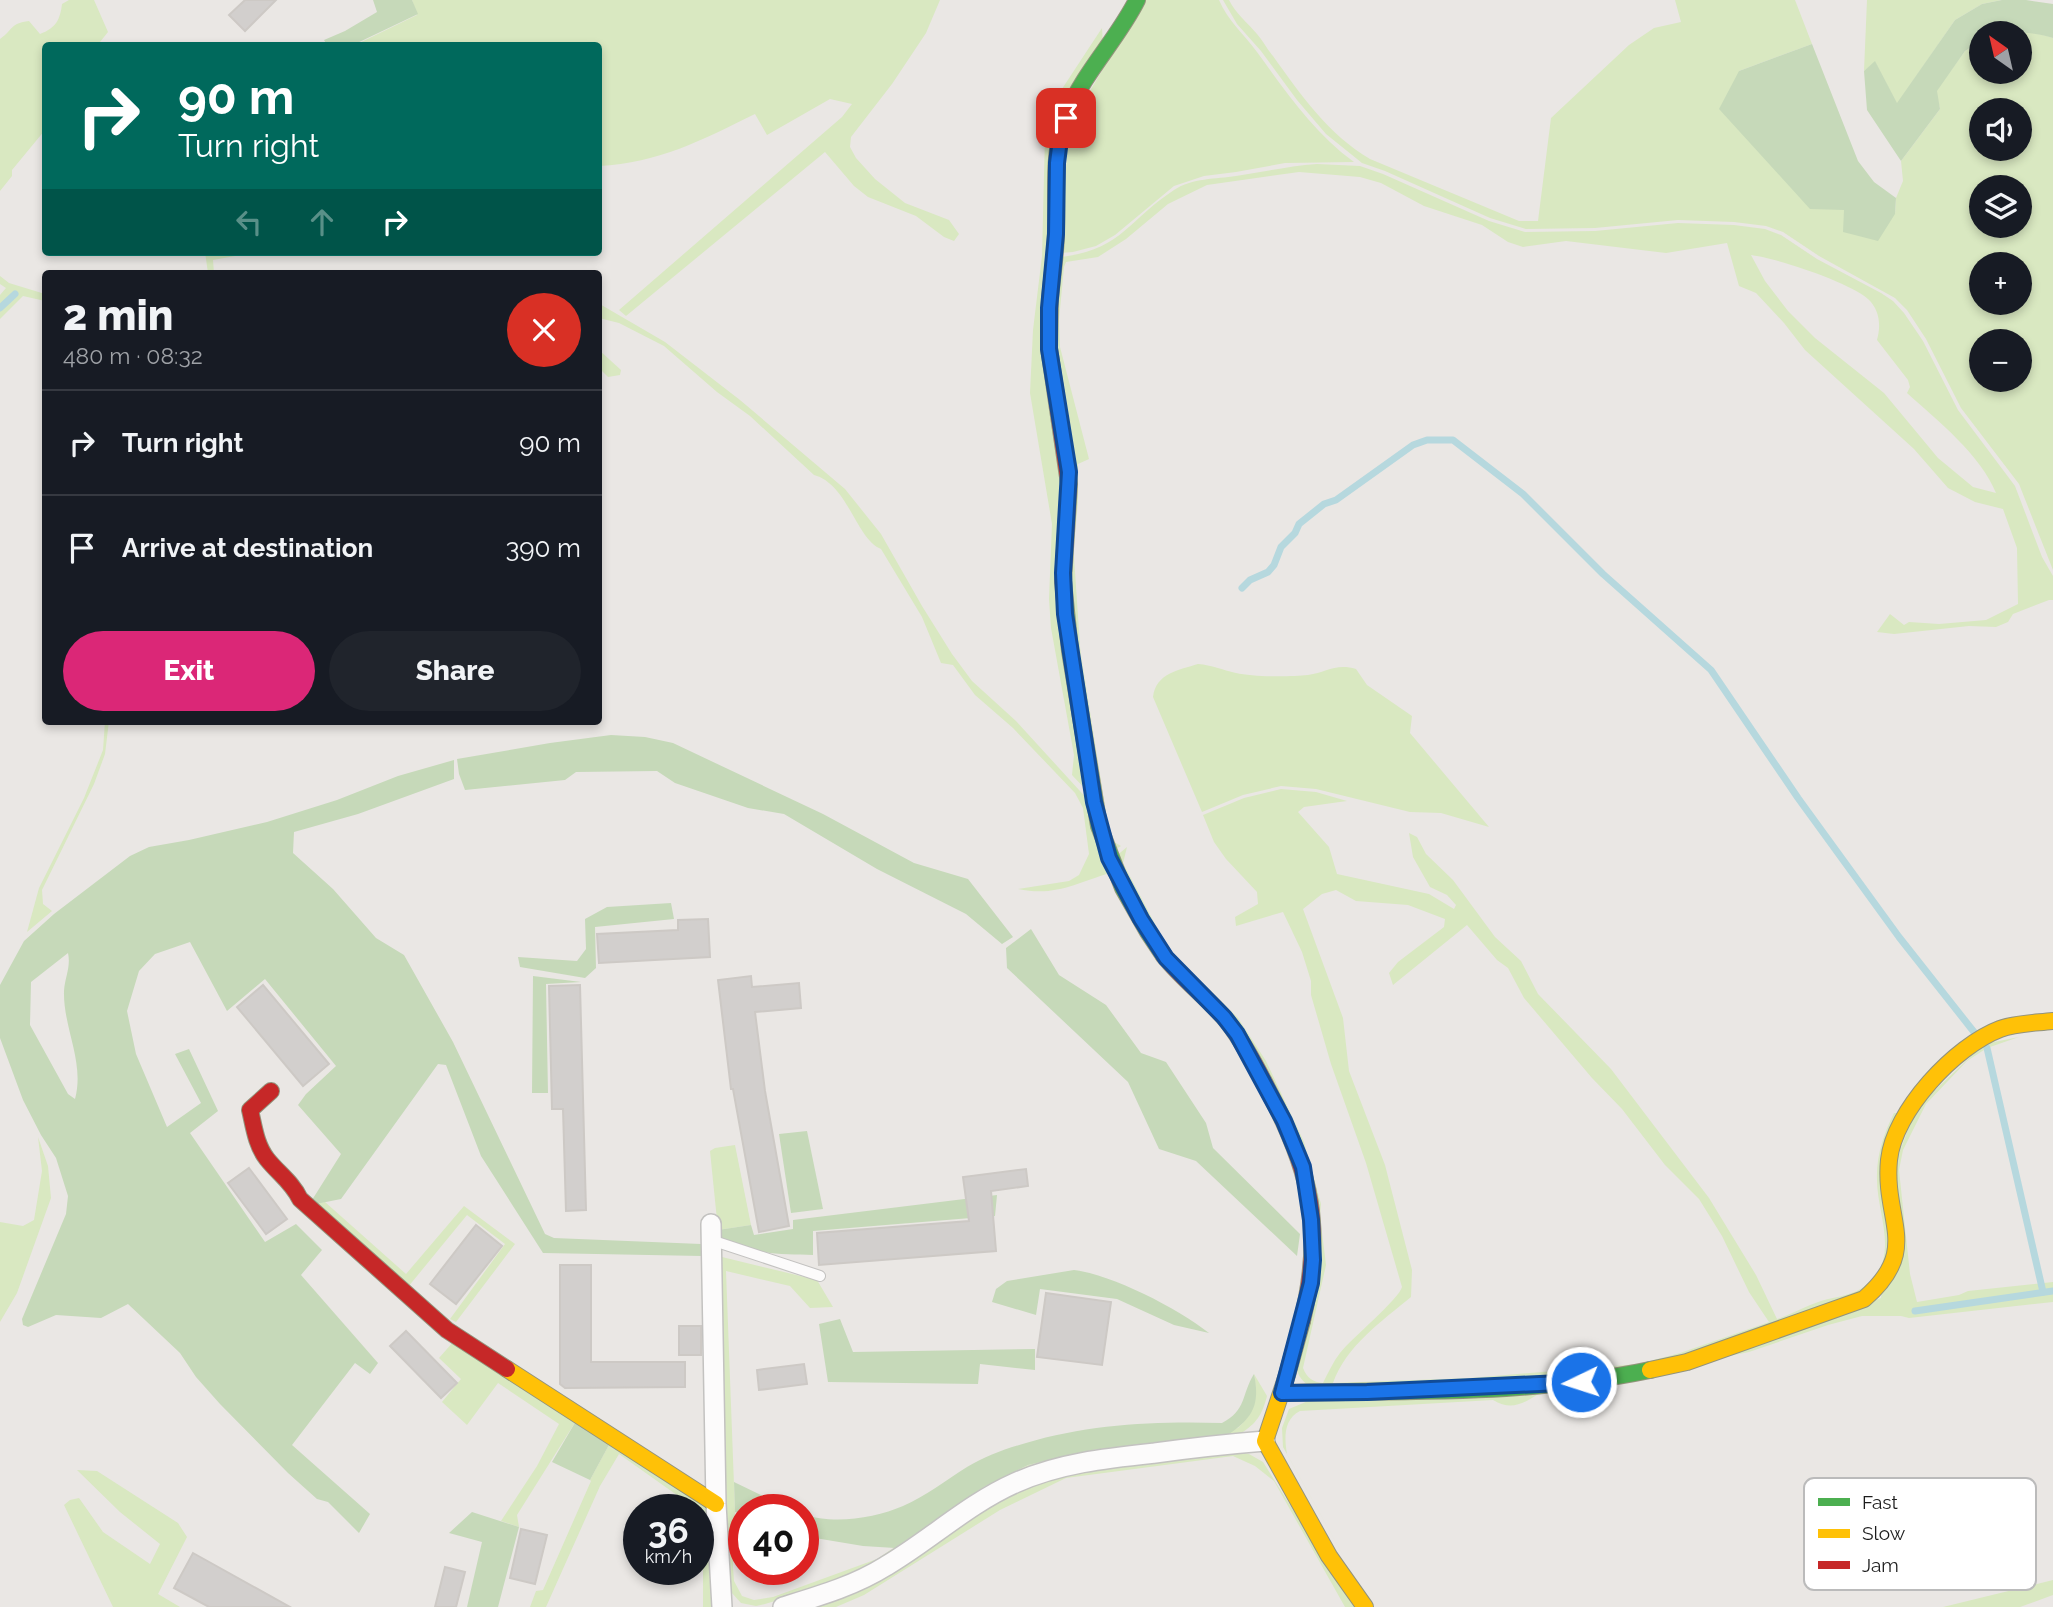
<!DOCTYPE html>
<html lang="en">
<head>
<meta charset="utf-8">
<style>
  body { margin:0; font-family:Raleway,sans-serif; background:#20242c; color:#f1f3f6; height:100vh; display:flex; flex-direction:column; font-size:26px; white-space:nowrap }
  * { box-sizing:border-box; margin:0 }
  p { font-size:23px; color:#9ea1a6 }
  .icon { flex:none; width:38px; height:38px; fill:none; stroke:currentColor; stroke-width:2; stroke-linecap:round; stroke-linejoin:round }
  .map { position:relative; flex:1; overflow:hidden }
  .panel { position:absolute; left:42px; top:270px; width:560px; height:455px; display:flex; flex-direction:column; background:#171b24; border-radius:7px; box-shadow:0 4px 10px #0003 }
  .panel>* { flex:none }
  .hud { position:absolute; left:42px; top:42px; width:560px; height:214px; border-radius:7px; box-shadow:0 4px 10px #0003; background:#00695c; color:#fff; overflow:hidden }
  .needle { width:46px; rotate:326deg }
  .controls { position:absolute; left:1969px; top:21px; display:grid; gap:14px }
  .controls a { display:grid; place-items:center; width:63px; height:63px; border-radius:50%; background:#171b24; box-shadow:0 4px 10px #0003; font-size:35px }
  .speed { position:absolute; left:623px; top:1494px; display:flex; gap:14px; font-size:35px; font-weight:700; text-align:center }
  .speed>* { display:grid; place-content:center; width:91px; height:91px; border-radius:50%; background:#171b24; box-shadow:0 4px 10px #0003; line-height:1 }
  .speed small { font-size:18px; font-weight:400 }
  .speed .limit { border:10px solid #d22; background:#fff; color:#111 }
  .pin { position:absolute; display:grid; place-items:center; width:60px; height:60px; color:#fff; margin:-30px; border-radius:14px; box-shadow:0 4px 10px #0006 }
  .me { position:absolute; width:77px; margin:-38px; rotate:266deg; stroke-linejoin:round; filter:drop-shadow(0 0 5px #0008) }
  .turn { display:flex; align-items:center; gap:24px; height:147px; padding:0 21px; font-size:32px }
  .turn .icon { width:91px; height:91px; stroke-width:2.5 }
  .turn b { display:block; font-size:49px; line-height:60px }
  .lanes { display:flex; align-items:center; height:66px; padding:0 21px; background:#0003; justify-content:center; gap:35px; direction:ltr }
  .lanes .off { opacity:.35 }
  .round { display:grid; place-items:center; flex:none; width:74px; height:74px; border-radius:37px; background:#20242c }
  .summary { display:flex; align-items:center; justify-content:space-between; height:119px; padding:0 21px }
  h1 { font-size:42px; font-weight:800; line-height:52px }
  .primary-button { display:flex; gap:14px; margin-top:auto; padding:14px 21px }
  .primary-button a { flex:1; height:80px; border-radius:42px; background:#db2777; color:#fff; font-size:28px; font-weight:800; line-height:80px; text-align:center }
  .primary-button a+a { background:#20242c; color:#f1f3f6 }
  ul { padding:0; list-style:none }
  li { display:flex; align-items:center; gap:21px; height:105px; padding:0 21px; border-top:2px solid #363941 }
  li div { flex:1 }
  li b { display:block; font-size:26px }
  li em { font-style:normal }
  .map>svg:first-child { display:block }
</style>
</head>
<body>
<div class="map">
<svg width="2053" height="1607" viewBox="0 0 2053 1607">
  <rect width="100%" height="100%" fill="#eae7e4"/>
  <g fill="#d9e8c1" fill-rule="evenodd">
    <path d="M69,0H94L108,32L100,42L80,45L46,46L45,77L42,90L45,107V130L12,170V176L0,191V39C13,30 10,23 29,21L40,34C56,28 60,20 62,4Z"/>
    <path d="M412,0H940L926,33L892,84L851,137L850,147L856,158L875,179L905,203L949,220L959,234L954,241L944,237L916,216L868,197L854,186L825,152L626,316L619,310L842,117L852,104L830,99L767,135L755,114C702,140 659,163 599,166L598,46H353L417,15Z"/>
    <path d="M1144,0H1219C1228,21 1244,34 1257,52C1286,92 1314,133 1354,162L1285,163L1236,172L1204,176L1174,186L1115,235L1096,246L1073,252L1060,253L1069,126Z"/>
    <path d="M1223,0H1229C1236,14 1247,22 1257,34C1263,41 1267,49 1273,56C1300,94 1329,135 1370,159L1519,221H1538L1551,118L1629,45L1654,28L1681,22L1675,0H1795L1812,44L1739,71L1844,210L1895,214L1896,198L1903,181L1901,161L1940,109L1936,91L1965,51L1981,41V72H2020V33H2007C2022,31 2039,33 2053,38V570L2019,484L1961,408L1926,339L1907,310L1895,298L1819,256L1783,232L1766,226L1734,222L1678,220L1595,228L1526,229L1490,218L1385,171L1362,163L1326,134L1297,100L1261,51L1237,24ZM1981,110H2020V149H1981ZM1981,187H2020V226H1981ZM1981,264H2020V303H1981ZM1981,341H2020V380H1981Z"/>
    <path d="M1867,0H2002L1982,4L1955,20L1897,104L1875,62L1864,71Z"/>
    <path d="M1102,28L1103,44L1074,91L1052,231L1090,794L1072,775L1074,755L1051,628L1049,599L1052,524L1030,393L1033,330L1042,256L1045,135L1049,115L1058,95Z"/>
    <path d="M1317,164L1360,166L1383,174L1489,221L1525,232L1595,231L1678,223L1734,225L1765,229L1781,235L1817,259L1881,293L1893,301L1904,313L1923,341L1958,410L2015,486L2042,557L2053,576V600H2049L2013,614L2008,622L1996,627L1969,626L1894,634L1877,632L1890,614L1904,625L1909,622L1939,624L1986,620L2018,604L2017,548L2003,509L1975,502L1948,488L1914,449L1805,350L1784,323L1756,293L1739,286L1727,243L1666,253L1566,241L1523,247L1508,242L1482,225L1424,206L1381,183L1360,177L1299,172L1207,185L1168,204L1126,239L1098,257L1066,262L1064,267L1059,320L1060,347L1089,459L1078,464V502L1072,566L1075,617L1108,825L1114,842L1121,846L1113,851L1104,823L1070,617L1068,568L1073,472L1055,357V316L1060,257C1122,250 1128,220 1174,190C1192,178 1216,179 1236,176C1264,172 1289,166 1317,164ZM1751,255C1776,258 1849,282 1868,299C1880,310 1881,326 1877,340L1908,380L1910,387L1907,393C1937,420 1981,455 1996,493L1973,487L1938,458L1884,393L1815,338L1788,311L1765,281Z"/>
    <path d="M205,252H257L213,260L214,273H208Z"/>
    <path d="M0,276L9,283L45,294V301L23,296L0,319V311L16,295L14,293L0,306V295L6,288L0,284Z"/>
    <path d="M598,303L665,342L740,400L845,489L881,534L922,606L952,654L972,681L1016,721L1090,802L1110,873C1076,883 1055,897 1018,889L1069,881L1079,875L1089,854L1083,808L1075,793L1013,728L975,695L953,665L941,663L922,617L881,549C856,539 848,484 814,475L750,416L717,392L664,346L619,323L599,318Z"/>
    <path d="M599,350L621,370L620,375L608,377L599,368Z"/>
    <path d="M1198,664C1212,665 1222,670 1236,673C1253,677 1290,677 1308,675C1326,673 1335,663 1356,669L1367,685L1412,716L1410,733L1489,827L1441,813L1410,812L1316,789L1281,786L1243,795L1202,812L1153,697C1156,673 1179,670 1198,664Z"/>
    <path d="M105,721H109L105,754L94,784L42,890L43,904L52,911L27,932L39,888L84,798L103,750Z"/>
    <path d="M1281,789L1316,792L1347,801L1304,807L1298,812L1329,847L1337,874L1429,894L1454,909L1456,905L1447,895L1430,887L1413,857L1409,833L1417,837L1426,854L1453,880L1495,937L1521,961L1538,994L1611,1069L1709,1198L1756,1275L1777,1319C1792,1314 1806,1306 1821,1301C1837,1296 1853,1296 1866,1285C1901,1258 1877,1215 1877,1180C1876,1156 1884,1133 1894,1113H1900L1890,1136L1883,1174L1890,1230L1891,1251L1888,1268L1882,1277L1857,1297L1676,1359L1623,1372L1527,1380L1317,1389C1309,1387 1301,1381 1298,1373C1294,1361 1313,1307 1316,1290C1322,1255 1318,1220 1311,1185C1301,1132 1258,1048 1222,1006C1203,985 1180,969 1163,945C1144,919 1130,886 1115,857L1127,847L1123,863L1167,947L1238,1018L1266,1061L1304,1142L1321,1204L1320,1216L1326,1265L1303,1368C1307,1378 1313,1382 1323,1383C1328,1373 1333,1362 1340,1353C1352,1338 1399,1299 1402,1287L1366,1163L1331,1064L1311,995V981L1302,952L1283,912L1236,926L1235,917L1258,904L1257,892L1226,859L1214,842L1203,815L1244,798ZM1336,890L1356,901L1408,905L1445,919L1444,927L1398,962L1389,973L1393,985L1467,925L1497,960L1508,968L1524,998L1592,1078L1622,1109L1665,1165L1699,1199L1722,1236L1749,1292L1769,1322L1680,1353L1638,1364L1470,1378L1333,1383C1346,1346 1382,1321 1411,1297L1412,1270L1385,1165L1349,1071L1343,1018L1303,909L1322,894Z"/>
    <path d="M2019,1037L1987,1048L1967,1061L1926,1104L1903,1150L1899,1170L1910,1274L1917,1302L1959,1295L1968,1291L2053,1282V1290L1914,1312L2053,1292V1302L1909,1318L1901,1316H1862L1828,1325L1749,1352L1537,1395C1521,1405 1510,1410 1493,1400L1300,1411C1284,1419 1284,1437 1287,1454L1372,1607L1283,1447L1282,1428L1289,1409L1308,1401L1559,1388L1881,1298L1895,1164L1916,1108L1984,1044Z"/>
    <path d="M38,1137L48,1166L51,1198L17,1293L0,1322V1222L23,1226L34,1220L42,1171Z"/>
    <path d="M735,1145L751,1225L718,1230L710,1151L715,1148Z"/>
    <path d="M325,1202L406,1274L464,1206L515,1244L456,1322L450,1319L505,1244L467,1215L408,1287L316,1204Z"/>
    <path d="M722,1257L817,1280L833,1307L810,1308L790,1286L726,1271L735,1512L733,1567L734,1581L742,1596L754,1600L773,1597L877,1559L984,1487L1028,1465L1092,1450L1238,1428C1254,1413 1258,1396 1254,1374L1267,1396C1262,1415 1257,1423 1240,1434L1038,1468L890,1559L831,1584L765,1604L756,1606L741,1603L731,1592L729,1581L719,1266Z"/>
    <path d="M454,1341L576,1421L517,1515L519,1527L501,1521L537,1466L559,1424L498,1383L467,1425L442,1402L461,1379L439,1358Z"/>
    <path d="M610,1443L708,1509L715,1607H703V1521L698,1510L619,1454L600,1486L546,1607H530L536,1591L543,1590L591,1481L590,1480Z"/>
    <path d="M1233,1450L1249,1454L1263,1462L1354,1607H1345L1274,1481L1255,1466L1233,1456L1066,1478L1000,1510L864,1595L836,1607H809L994,1501L1073,1470Z"/>
    <path d="M77,1470L97,1471L178,1523L187,1537L158,1594L180,1607H113L64,1505L70,1500L79,1498L103,1532L150,1564L160,1544L120,1512Z"/>
    <path d="M2053,1580V1595L2020,1607H1943Z"/>
  </g>
  <g fill="#c6d9b9" fill-rule="evenodd">
    <path d="M373,0H412L418,14L353,45L331,44L327,45L324,40L345,31L377,12Z"/>
    <path d="M2002,0H2026L2053,4V38C2030,30 2005,33 1981,33V41L1965,51L1937,91L1940,109L1901,161L1867,110L1864,71L1875,61L1897,103L1955,20L1982,4Z"/>
    <path d="M1812,44L1858,161L1874,182L1896,198L1895,214L1878,241L1843,232L1844,210L1810,209L1719,109L1739,71Z"/>
    <path d="M611,735L645,737L673,743L823,814L914,863L968,879L1013,937L1002,944L966,914L877,869L784,814L748,808L675,783L657,771L576,772L565,780L465,790L459,774L457,759L550,743Z"/>
    <path d="M454,760V779L358,814L294,832L293,853L333,889L376,938L404,955L453,1042L545,1234L554,1238L701,1244L702,1256L543,1253L481,1156L446,1065L438,1064L341,1199L316,1204L312,1200L341,1154L298,1105L306,1094L336,1066L265,979L227,1011L190,942L155,954L139,971L127,1011L136,1054L167,1127L201,1103L175,1054L189,1049L218,1111L190,1133L265,1242L296,1224L322,1250L301,1275L378,1363L370,1374L355,1363L292,1445L370,1514L359,1533L328,1502L317,1499L288,1473L220,1404L196,1377L180,1353L128,1304L101,1318L56,1315L28,1327L23,1325L22,1319L66,1214L68,1196L56,1158L41,1135L23,1100L0,1038V985L24,941L54,914L130,856L149,847L189,840L267,822L337,800L398,776ZM68,953C71,967 65,977 64,991C63,1028 85,1062 75,1099L68,1094L30,1025L31,982Z"/>
    <path d="M671,903L674,919L595,927L596,968L585,978L520,967L518,957L577,961L586,949L585,919L607,907Z"/>
    <path d="M1031,929L1059,975L1106,1005L1141,1053L1166,1062L1206,1123L1213,1148L1300,1234L1297,1256L1196,1161L1159,1149L1128,1082L1007,968L1006,948Z"/>
    <path d="M533,976L581,982L546,984L548,1093H532Z"/>
    <path d="M807,1131L823,1209L791,1213L779,1134Z"/>
    <path d="M997,1195L995,1216L813,1231V1255C783,1254 745,1255 719,1237L718,1230L751,1225L754,1235L793,1229V1220Z"/>
    <path d="M1074,1270C1113,1275 1177,1308 1209,1333L1174,1325L1117,1299L1040,1289L1036,1315L992,1302L996,1289L1007,1281Z"/>
    <path d="M840,1319L853,1352L1035,1349V1370L980,1364L978,1384L828,1382L819,1324Z"/>
    <path d="M1254,1374C1260,1403 1254,1417 1229,1434L1092,1450L1028,1465L984,1487L895,1548L863,1546L803,1536V1514C833,1525 875,1518 903,1506C926,1496 946,1480 967,1467C986,1456 1005,1449 1026,1443C1089,1424 1157,1421 1222,1423C1247,1410 1241,1395 1254,1374Z"/>
    <path d="M576,1421L610,1443L590,1480L552,1462Z"/>
    <path d="M734,1482L792,1510H744V1515L735,1512Z"/>
    <path d="M472,1512L519,1527L498,1607H467L482,1542L449,1533Z"/>
  </g>
  <g fill="none" stroke-linecap="round" stroke-linejoin="round">
    <g stroke="#b6d8de" stroke-width="7">
      <path d="M0,308L15,294"/>
      <path d="M1242,588L1250,580L1268,572L1274,565L1281,547L1295,533L1299,524L1324,504L1336,500L1413,445L1427,440H1453L1523,494L1603,574L1711,670L1798,798L1899,937L1974,1032"/>
      <path d="M1987,1048L2043,1292"/>
      <path d="M1915,1311L2053,1291"/>
    </g>
  </g>
  <g fill="#d2cfcd" stroke="#cdc9c5" stroke-width="2">
    <path d="M245,0H276L245,31L229,15Z"/>
    <path d="M708,919L710,957L599,963L597,934L678,930V920Z"/>
    <path d="M751,976L752,987L799,983L801,1008L755,1012L765,1091L789,1226L759,1232L733,1089H731L718,980Z"/>
    <path d="M263,985L329,1064L303,1086L237,1007Z"/>
    <path d="M580,985L586,1210L566,1211L563,1109H552L549,986Z"/>
    <path d="M249,1168L287,1219L266,1234L228,1183Z"/>
    <path d="M1026,1169L1028,1186L991,1191L996,1251L819,1265L817,1233L969,1221L963,1177Z"/>
    <path d="M476,1225L502,1246L456,1304L430,1284Z"/>
    <path d="M560,1265H591V1362H685V1387L565,1388L560,1384Z"/>
    <path d="M1046,1293L1111,1302L1102,1365L1037,1357Z"/>
    <rect x="679" y="1326" width="22" height="29"/>
    <path d="M406,1331L457,1383L441,1398L390,1346Z"/>
    <path d="M804,1364L807,1384L759,1390L757,1370Z"/>
    <path d="M521,1529L547,1535L535,1584L510,1578Z"/>
    <path d="M193,1553L290,1607H209L174,1588Z"/>
    <path d="M445,1567L465,1572L456,1607H435Z"/>
  </g>
  <g fill="none" stroke-linecap="round" stroke-linejoin="round">
    <g stroke="#c3c2c0" stroke-width="12">
      <path id="lane" d="M711,1240L820,1276"/>
    </g>
    <g stroke="#c3c2c0" stroke-width="22">
      <g id="street">
        <path d="M711,1224L716,1504L722,1607"/>
        <path d="M783,1607C819,1596 854,1586 886,1566C930,1540 968,1504 1015,1483C1059,1463 1108,1458 1155,1453C1191,1448 1228,1444 1265,1441"/>
      </g>
    </g>
    <g stroke="#93937c" stroke-width="18">
      <g id="fast">
        <path d="M1050,299C1052,276 1056,253 1056,230C1057,191 1052,150 1067,114C1084,72 1117,40 1137,0"/>
        <path d="M1063,581L1070,651L1099,826L1123,888L1148,932L1164,956"/>
        <path d="M1282,1393C1404,1390 1530,1395 1650,1370"/>
      </g>
    </g>
    <g stroke="#93937c" stroke-width="18">
      <g id="slow">
        <path d="M1302,1321L1287,1375L1265,1441L1329,1556L1365,1607"/>
        <path d="M507,1369L716,1504"/>
        <path d="M1650,1370L1687,1362L1864,1299C1922,1249 1883,1221 1889,1160C1894,1111 1955,1046 2000,1029C2016,1023 2036,1023 2053,1021"/>
      </g>
    </g>
    <g stroke="#93937c" stroke-width="18">
      <g id="jam">
        <path d="M1050,299L1049,348L1069,484L1063,581"/>
        <path d="M1164,956C1183,980 1208,998 1227,1021C1244,1043 1256,1066 1268,1090C1312,1173 1324,1229 1302,1321"/>
        <path d="M271,1091L250,1110C254,1127 256,1145 267,1159C278,1173 292,1182 300,1199L447,1330L507,1369"/>
      </g>
    </g>
    <use href="#lane" stroke="#fcfbfb" stroke-width="10"/>
    <use href="#street" stroke="#fcfbfb" stroke-width="19"/>
    <use href="#fast" stroke="#4caf50" stroke-width="16"/>
    <use href="#slow" stroke="#ffc107" stroke-width="16"/>
    <use href="#jam" stroke="#c62828" stroke-width="16"/>
  </g>
  <g fill="none" stroke-linecap="round" stroke-linejoin="round">
    <g stroke="#114b97" stroke-width="18">
      <path id="route" d="M1066,118L1061,132L1057,163L1056,234L1049,308V349L1069,472L1063,573L1065,614L1094,802L1109,858L1141,919L1166,958L1224,1017L1237,1034L1284,1121L1303,1167L1311,1220L1313,1260L1311,1283L1282,1393L1367,1392L1581,1382"/>
    </g>
    <use href="#route" stroke="#1a73e8" stroke-width="12"/>
  </g>
  <rect x="1804" y="1478" width="232" height="112" rx="10" fill="#fff" stroke="#bbb" stroke-width="2"/>
  <rect x="1818" y="1498" width="32" height="8" fill="#4caf50"/>
  <rect x="1818" y="1529" width="32" height="9" fill="#ffc107"/>
  <rect x="1818" y="1561" width="32" height="8" fill="#c62828"/>
  <g font-size="19" fill="#1c1c1c">
    <text x="1862" y="1509">Fast</text>
    <text x="1862" y="1540">Slow</text>
    <text x="1862" y="1572">Jam</text>
  </g>
</svg>
<div class="controls">
<a><svg class="needle" viewBox="-14 -14 28 28"><path d="M0-13l5 13h-10z" fill="#e53935"/><path d="M0 13l5-13h-10z" fill="#9ea1a6"/></svg></a>
<a><svg class="icon" aria-label="sound" viewBox="0 0 24 24"><path d="M4 9h4l5-4v14l-5-4H4zM17 9q2 3 0 6"/></svg></a>
<a><svg class="icon" aria-label="layers" viewBox="0 0 24 24"><path d="M12 4l9 5-9 5-9-5zM3 14l9 5 9-5"/></svg></a>
<a>+</a>
<a>−</a>
</div>
<div class="speed"><div>36<small>km/h</small></div><div class="limit">40</div></div>
<div class="pin" style="left:1066px;top:118px;background:#d93025"><svg class="icon" aria-label="arrive" viewBox="0 0 24 24"><path d="M6 21V4h12l-3 4 3 4H6"/></svg></div>
<svg class="me" style="left:1581px;top:1382px" viewBox="-20 -20 40 40"><circle r="17" fill="#1a73e8" stroke="#fff" stroke-width="3"/><path d="M0-11L8 9 0 5-8 9z" fill="#fff"/></svg>
<div class="hud">
<div class="turn"><svg class="icon" aria-label="right" viewBox="0 0 24 24"><path d="M7 20v-9h11M14 6l5 5-5 5"/></svg><div><b>90 m</b>Turn right</div></div>
<div class="lanes"><svg class="icon off" aria-label="left" viewBox="0 0 24 24"><path d="M17 20v-9H6M10 6l-5 5 5 5"/></svg><svg class="icon off" aria-label="ahead" viewBox="0 0 24 24"><path d="M12 20V5M6 11l6-6 6 6"/></svg><svg class="icon" aria-label="right" viewBox="0 0 24 24"><path d="M7 20v-9h11M14 6l5 5-5 5"/></svg></div>
</div>
<section class="panel">
<div class="summary"><div><h1>2 min</h1><p>480 m · 08:32</p></div><a class="round" style="background:#d93025;color:#fff"><svg class="icon" aria-label="close" viewBox="0 0 24 24"><path d="M6 6l12 12M18 6L6 18"/></svg></a></div>
<ul>
<li><svg class="icon" aria-label="right" viewBox="0 0 24 24"><path d="M7 20v-9h11M14 6l5 5-5 5"/></svg><div><b>Turn right</b></div><em>90 m</em></li>
<li><svg class="icon" aria-label="arrive" viewBox="0 0 24 24"><path d="M6 21V4h12l-3 4 3 4H6"/></svg><div><b>Arrive at destination</b></div><em>390 m</em></li>
</ul>
<div class="primary-button"><a>Exit</a><a>Share</a></div>
</section>
</div>
</body>
</html>
